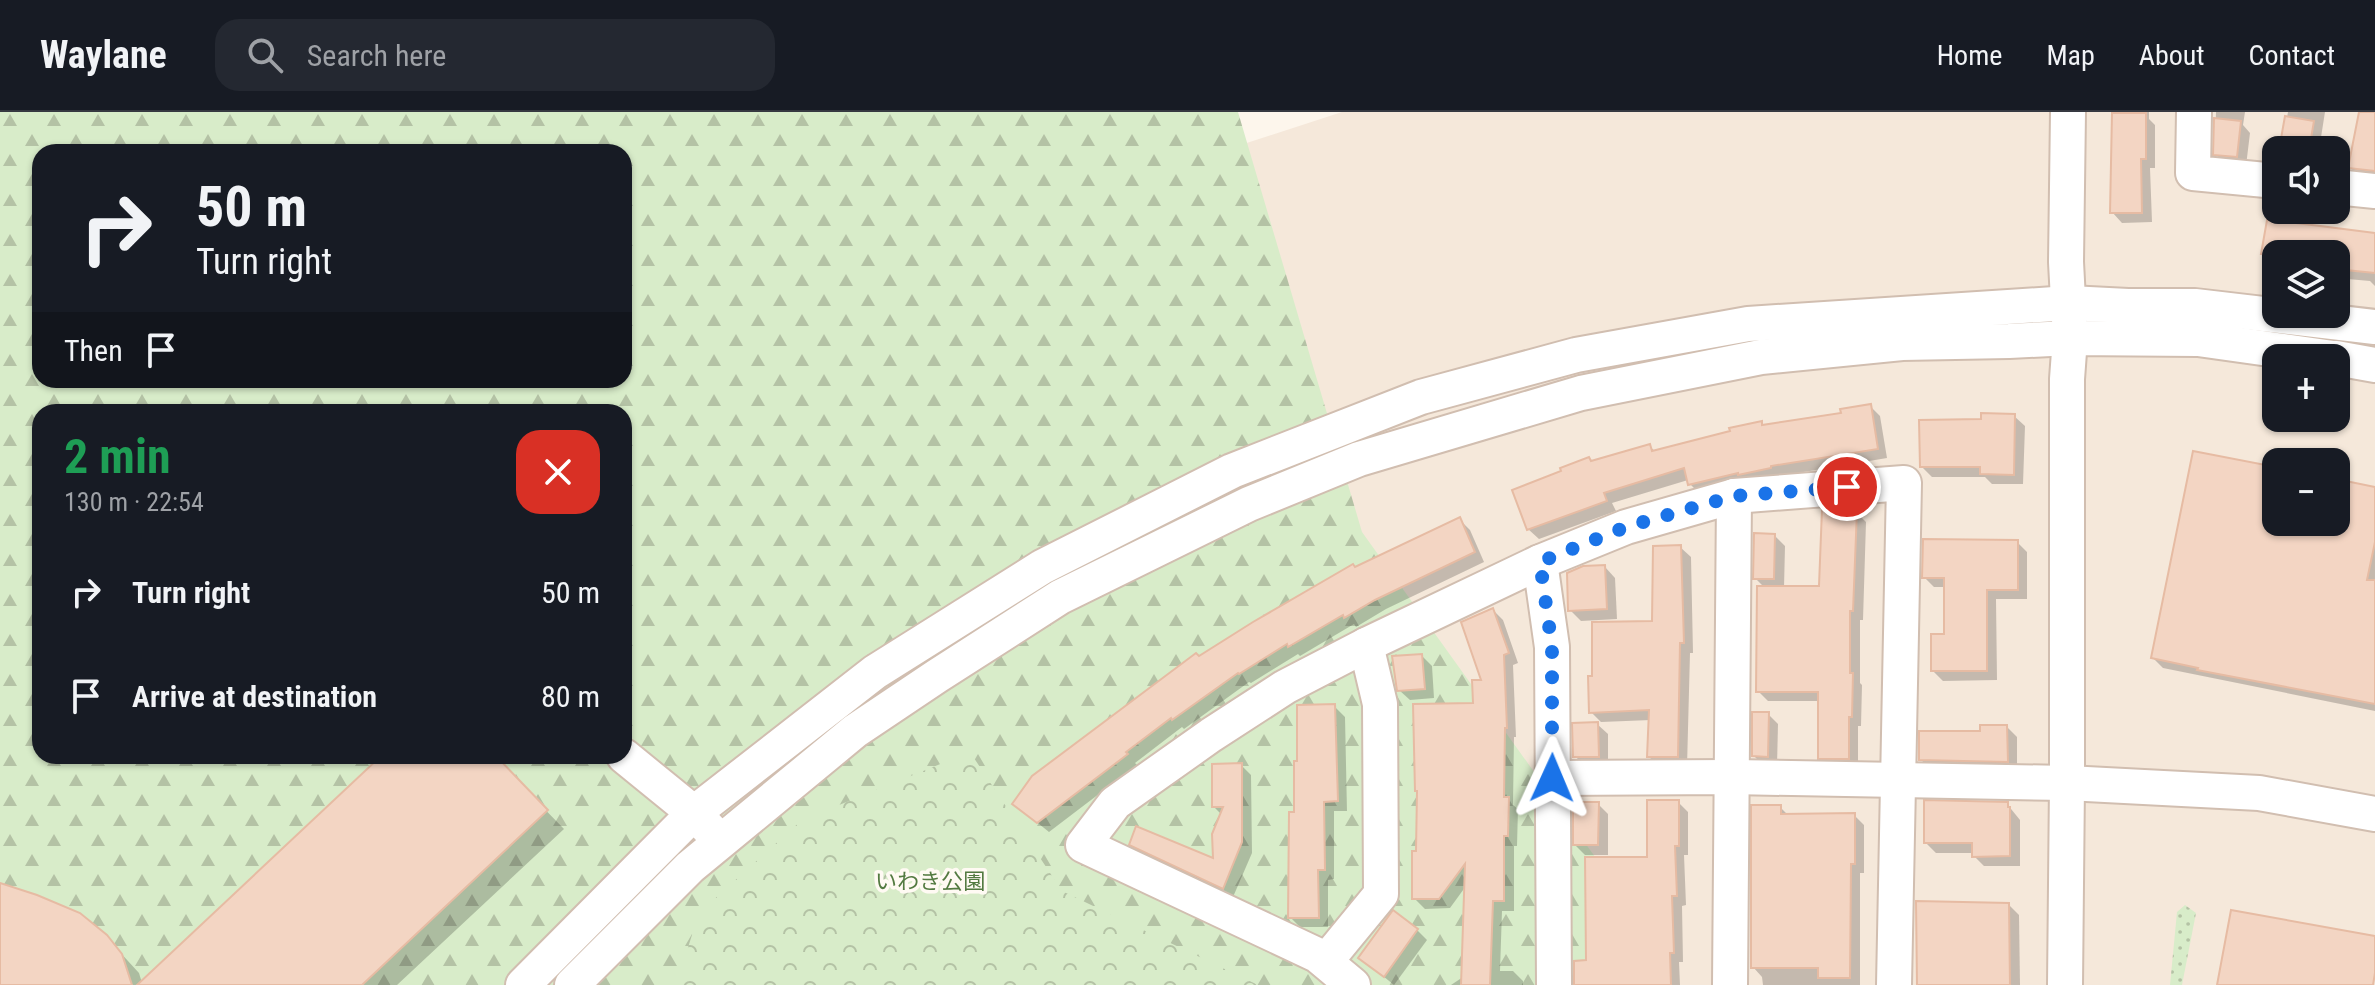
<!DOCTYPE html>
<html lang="en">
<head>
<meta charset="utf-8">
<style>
  body { margin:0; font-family:"Roboto Condensed","Noto Sans JP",sans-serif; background:#242831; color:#f1f3f6; height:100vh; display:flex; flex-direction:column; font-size:30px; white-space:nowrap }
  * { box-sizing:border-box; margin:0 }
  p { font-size:26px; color:#9ea1a6 }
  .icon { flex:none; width:44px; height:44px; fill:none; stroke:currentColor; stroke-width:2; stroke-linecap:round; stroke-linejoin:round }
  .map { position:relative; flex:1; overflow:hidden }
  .panel { position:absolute; left:32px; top:292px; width:600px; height:360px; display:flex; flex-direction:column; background:#171b24; border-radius:24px; box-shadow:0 2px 6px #0004 }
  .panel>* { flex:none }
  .hud { position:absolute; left:32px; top:32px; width:600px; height:244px; border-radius:24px; box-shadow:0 2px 6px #0004; background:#171b24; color:#f1f3f6; overflow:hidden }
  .controls { position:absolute; left:2262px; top:24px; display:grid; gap:16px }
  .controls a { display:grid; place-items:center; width:88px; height:88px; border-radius:16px; background:#171b24; box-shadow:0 2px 6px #0004; font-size:40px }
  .pin { position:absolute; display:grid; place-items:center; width:68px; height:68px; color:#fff; margin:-34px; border:4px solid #fff; border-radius:50%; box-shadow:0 2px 8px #0007 }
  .me { position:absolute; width:88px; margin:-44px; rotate:1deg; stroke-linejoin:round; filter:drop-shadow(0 0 6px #0008) }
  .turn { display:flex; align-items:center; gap:28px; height:168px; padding:0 32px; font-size:36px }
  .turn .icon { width:104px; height:104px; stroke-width:2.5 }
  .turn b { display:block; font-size:56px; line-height:68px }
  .then { display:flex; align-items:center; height:76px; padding:0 32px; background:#0003; gap:16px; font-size:30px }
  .round { display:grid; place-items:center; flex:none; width:84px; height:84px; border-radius:24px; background:#242831 }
  .head { display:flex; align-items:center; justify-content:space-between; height:136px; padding:0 32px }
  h1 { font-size:48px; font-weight:700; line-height:60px; color:#1e9e55 }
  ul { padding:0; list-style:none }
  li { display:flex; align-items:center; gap:24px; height:104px; padding:0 32px }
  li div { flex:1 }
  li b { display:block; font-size:30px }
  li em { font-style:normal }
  header { display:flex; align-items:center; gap:48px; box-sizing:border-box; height:112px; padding:0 40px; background:#171b24; border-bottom:2px solid #363941 }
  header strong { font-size:38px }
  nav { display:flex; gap:44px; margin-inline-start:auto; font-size:28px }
  .search { width:560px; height:72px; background:#242831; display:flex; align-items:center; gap:20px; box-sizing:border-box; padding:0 28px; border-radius:24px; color:#9ea1a6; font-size:30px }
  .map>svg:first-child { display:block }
</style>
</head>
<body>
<header>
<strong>Waylane</strong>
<div class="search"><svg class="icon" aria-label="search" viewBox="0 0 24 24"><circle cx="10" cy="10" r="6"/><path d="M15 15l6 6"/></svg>Search here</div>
<nav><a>Home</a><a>Map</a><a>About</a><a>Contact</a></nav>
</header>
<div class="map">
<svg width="2375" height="873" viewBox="0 0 2375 873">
  <defs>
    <pattern id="grass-dots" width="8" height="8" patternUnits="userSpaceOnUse" patternTransform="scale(2)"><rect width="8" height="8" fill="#d8ecc9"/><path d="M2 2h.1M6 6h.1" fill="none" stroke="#b4c2a5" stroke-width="1.8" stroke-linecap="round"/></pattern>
    <pattern id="forest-firs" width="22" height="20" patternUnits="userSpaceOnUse" patternTransform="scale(2)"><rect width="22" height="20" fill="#d8ecc9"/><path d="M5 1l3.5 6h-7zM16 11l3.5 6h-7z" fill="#b4c2a5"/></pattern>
    <pattern id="park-crowns" width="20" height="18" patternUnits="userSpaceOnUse" patternTransform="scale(2)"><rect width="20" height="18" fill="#d8ecc9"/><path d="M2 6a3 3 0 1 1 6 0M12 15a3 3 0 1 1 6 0" fill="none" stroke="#b4c2a5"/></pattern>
  </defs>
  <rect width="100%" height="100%" fill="#fdf6ec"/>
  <path fill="#f5e8da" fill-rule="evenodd" d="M1342,0H2375V873H1258L624,300H581L827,168ZM2276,38H2336V98H2276ZM2276,142H2336V202H2276ZM2276,246H2336V306H2276ZM2276,350H2336V410H2276Z"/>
  <path fill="url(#grass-dots)" d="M2185,793L2196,801L2182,873H2170L2177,800Z"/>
  <path fill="url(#forest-firs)" fill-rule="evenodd" d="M0,0H1238L1362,420L1598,749L1623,873H0ZM40,40H624V268H40ZM40,300H624V644H40Z"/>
  <path fill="url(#park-crowns)" d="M970,640L1062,779L1258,873H676L699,801L802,708Z"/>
  <g fill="#0003">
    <path d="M2114,0H2149V7L2155,13V56H2150L2152,110L2122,111L2112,100Z"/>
    <path d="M2216,0H2245L2243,13L2250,21L2246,54L2226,52L2215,42Z"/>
    <path d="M2288,0H2325L2319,38H2281Z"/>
    <path d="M2361,0H2375V68L2360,66L2350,55Z"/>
    <path d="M2268,110L2375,122V174L2370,169L2336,166V142H2276V156H2272L2262,146Z"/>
    <path d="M1870,294L1880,304L1887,346L1780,364L1700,382L1690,372L1688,368L1612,391L1616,399L1539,427L1528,417L1592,351L1649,334L1656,340L1761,311L1764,314L1843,302Z"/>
    <path d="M2014,304L2025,314L2023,372H1992L1985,365H1932L1922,355L1983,309Z"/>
    <path d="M2276,357V410H2336V368L2375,376V599L2163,556L2153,546Z"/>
    <path d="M1856,400L1866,410L1863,508H1860V571L1862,573L1861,614H1858V656H1831L1820,646V589H1768L1758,579L1765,476L1755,466L1775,424L1785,434L1784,476H1821Z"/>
    <path d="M1460,408L1470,418L1484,450L1386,497L1356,515L1354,512L1300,544L1298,542L1251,571L1249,570L1184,617L1182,615L1135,651L1137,653L1049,720L1014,692L1199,547L1355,457Z"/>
    <path d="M2017,430L2027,440V487H1996L1997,568L1943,569L1933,559L1946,524V475H1934L1924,465Z"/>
    <path d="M1680,435L1691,445L1693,541H1690L1687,655H1660L1649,645L1651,608L1601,610L1591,600L1594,566L1654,511Z"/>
    <path d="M1605,455L1615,466L1617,507L1581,509L1570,498Z"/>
    <path d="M1493,498L1503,508L1518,551L1513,553L1516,625H1514L1513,693L1518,697L1517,734H1514V799H1502L1500,859H1513L1523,869V873H1451L1463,865L1466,774L1450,796L1425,797L1414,786L1418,741L1483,570Z"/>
    <path d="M1422,544L1432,554L1434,586L1410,588L1399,578Z"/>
    <path d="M1334,594L1345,605L1347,699H1334V767L1328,768V815H1300L1290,805L1296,702Z"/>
    <path d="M1768,602L1778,612L1777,654H1764L1754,644Z"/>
    <path d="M1597,612L1608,622V654L1585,655L1575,644Z"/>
    <path d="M2007,615L2017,625V659L1932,658L1921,648L1982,621Z"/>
    <path d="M386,644H493L564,717L397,873H0V773L106,825L139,861L142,871Z"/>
    <path d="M1241,653L1251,663L1252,741L1233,785L1142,742L1132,732L1215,749L1222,703L1214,695Z"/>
    <path d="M1678,690L1688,700V743H1684L1686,793L1682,794L1683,850H1679L1680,873H1576L1588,850L1650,747Z"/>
    <path d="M1598,692L1608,702V743H1585L1575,733Z"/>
    <path d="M2007,692L2020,708V754H1984L1974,744V741H1936L1926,731Z"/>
    <path d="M1780,695L1789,704L1854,703L1864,713V761H1860V873H1763L1762,865L1753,855Z"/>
    <path d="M2009,793L2019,803L2020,873H1918Z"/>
    <path d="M1417,818L1427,828L1394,873L1361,846Z"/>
  </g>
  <g fill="#f3d5c3" stroke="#e6bba3" stroke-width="2">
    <path d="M2359,0H2375V59L2348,56Z"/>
    <path d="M2112,1H2146V47H2141L2142,101H2110Z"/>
    <path d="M2285,4L2314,9L2309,38H2279Z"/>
    <path d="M2214,6L2241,9L2237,45L2213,43Z"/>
    <path d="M2267,108L2289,109V110L2375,121V161L2336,157V142H2261Z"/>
    <path d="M1871,292L1878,337L1771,354V356L1738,363V361L1688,373L1684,356L1604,381L1607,389L1527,418L1512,378L1561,359L1560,356L1589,345L1591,349L1650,332L1652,339L1730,319L1729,316L1762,309V313L1841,301L1840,297Z"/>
    <path d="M1981,301L2015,302L2014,363L1980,362V355H1920L1919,308L1981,307Z"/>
    <path d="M2193,339L2276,355V410H2336V367L2375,375V430L2367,468H2375V592L2197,558L2198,556L2151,546Z"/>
    <path d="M1822,397L1857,398L1853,499H1850V561H1853L1852,605H1849V647H1818V580H1756L1757,474H1819Z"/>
    <path d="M1460,405L1475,440L1375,488L1344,506L1343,503L1288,535L1287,532L1239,562L1238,561L1172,608L1171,606L1126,640L1128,642L1037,711L1012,692L1032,664L1196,541L1199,544L1253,510L1353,452L1355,455Z"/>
    <path d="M1754,421L1775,422L1774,467H1753Z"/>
    <path d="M1923,427L2018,428V478H1987V559H1931V522H1944V466H1922Z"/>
    <path d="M1681,433L1684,531H1680L1678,645H1647L1649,598L1589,601L1588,564H1592V510L1652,509L1653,434Z"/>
    <path d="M1605,453L1607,497L1568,499L1567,461L1583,454Z"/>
    <path d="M1493,496L1509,541L1504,543L1507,616H1505L1504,685H1509L1508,724H1504V789H1493L1490,873H1461L1465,752L1439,787H1412V739H1416L1417,679H1415L1413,592L1473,591L1472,568H1481L1461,510Z"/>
    <path d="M1422,542L1425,577L1397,579L1392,544Z"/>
    <path d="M1335,592L1338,689L1324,690L1325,758H1318L1319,806H1288L1289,700H1294V649H1297V593Z"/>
    <path d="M1752,600H1769L1768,645L1752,644Z"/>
    <path d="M1598,610L1599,645H1573L1572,611Z"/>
    <path d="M1980,613H2007L2008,650L1919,648V619H1980Z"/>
    <path d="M381,644H496L548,698L362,873H137Z"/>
    <path d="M1242,651V730L1223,777L1129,733L1136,714L1213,746L1212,722L1223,695H1212V652Z"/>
    <path d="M1647,688H1679V734H1675L1677,784H1672L1674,841H1670L1671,873H1574V849L1586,848L1585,745H1647Z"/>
    <path d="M1924,688L2008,690V695H2010V744L1972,745V731H1924Z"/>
    <path d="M1573,690H1599L1598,733H1573Z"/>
    <path d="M1751,693H1781V702L1855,701V752H1851L1850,866H1818V856H1751Z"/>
    <path d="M0,771L37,783L80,801L107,823L122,842L132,873H0Z"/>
    <path d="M1916,789L2009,791L2010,873H1917Z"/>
    <path d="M1393,798L1418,817L1384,865L1358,846Z"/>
    <path d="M2231,798L2375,824V861L2373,873H2217Z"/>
  </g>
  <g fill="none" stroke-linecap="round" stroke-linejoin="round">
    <g stroke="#d1beb0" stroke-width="38">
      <g id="minor">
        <path d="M2194,0L2193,61L2276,69"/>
        <path d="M2336,75L2375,79"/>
        <path d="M2336,246L2375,253"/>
        <path d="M1540,450L1552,535L1554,873"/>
        <path d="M624,644L694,701L710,718"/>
        <path d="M1552,666L1731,665L2067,671L2259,681L2375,702"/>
        <path d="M1326,849L1381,782L1380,592L1366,533"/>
        <path d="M523,873L694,701L875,560L1042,455L1232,359L1421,285L1576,243L1748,212L2069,191L2128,194H2195L2375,215"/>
        <path d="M572,873L690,755L855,619L937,564L1060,485L1249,392L1359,347L1581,281L1761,245L1902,231L2009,229L2070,226L2198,227L2333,246"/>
        <path d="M1353,873L1317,843L1083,733L1115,691L1211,623L1285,575L1366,533L1540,450L1626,415L1734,384L1904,371L1894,873"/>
        <path d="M1730,873L1734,384"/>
        <path d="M2065,873L2067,671V267L2070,226L2066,150L2068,0"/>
      </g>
    </g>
    <use href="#minor" stroke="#fff" stroke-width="34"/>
  </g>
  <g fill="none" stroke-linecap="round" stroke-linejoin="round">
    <path stroke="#1a73e8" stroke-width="14" stroke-dasharray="0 25.2" d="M1552,666V535L1540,450L1626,415L1734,384L1847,375"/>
  </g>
  <g text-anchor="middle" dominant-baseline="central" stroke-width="7" stroke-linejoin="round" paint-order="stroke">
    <g font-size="22" fill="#537a41" stroke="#fffaf3">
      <text x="930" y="769">いわき公園</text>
    </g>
  </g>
</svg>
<div class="controls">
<a><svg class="icon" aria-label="sound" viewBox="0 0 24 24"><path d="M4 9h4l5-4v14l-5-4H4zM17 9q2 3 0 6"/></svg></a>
<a><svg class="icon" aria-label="layers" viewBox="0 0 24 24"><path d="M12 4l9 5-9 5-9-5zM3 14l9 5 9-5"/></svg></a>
<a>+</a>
<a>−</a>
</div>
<div class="pin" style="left:1847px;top:375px;background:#d93025"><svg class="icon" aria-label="arrive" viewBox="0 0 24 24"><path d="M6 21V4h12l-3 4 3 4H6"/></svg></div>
<svg class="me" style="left:1552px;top:666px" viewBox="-20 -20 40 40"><path d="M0-17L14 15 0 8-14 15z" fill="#1a73e8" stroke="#fff" stroke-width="4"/></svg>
<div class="hud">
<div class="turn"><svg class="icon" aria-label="right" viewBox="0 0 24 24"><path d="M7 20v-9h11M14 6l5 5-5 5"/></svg><div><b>50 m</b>Turn right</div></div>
<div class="then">Then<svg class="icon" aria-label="arrive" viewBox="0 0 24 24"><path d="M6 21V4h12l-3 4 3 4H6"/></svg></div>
</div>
<section class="panel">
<div class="head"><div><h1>2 min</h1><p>130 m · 22:54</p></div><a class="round" style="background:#d93025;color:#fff"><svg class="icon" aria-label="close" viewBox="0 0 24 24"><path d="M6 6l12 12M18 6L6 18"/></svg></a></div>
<ul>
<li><svg class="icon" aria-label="right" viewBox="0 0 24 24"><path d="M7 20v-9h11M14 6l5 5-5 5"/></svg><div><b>Turn right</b></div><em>50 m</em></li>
<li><svg class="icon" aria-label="arrive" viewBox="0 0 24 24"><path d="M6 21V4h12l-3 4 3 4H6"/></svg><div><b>Arrive at destination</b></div><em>80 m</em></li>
</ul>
</section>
</div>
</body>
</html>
